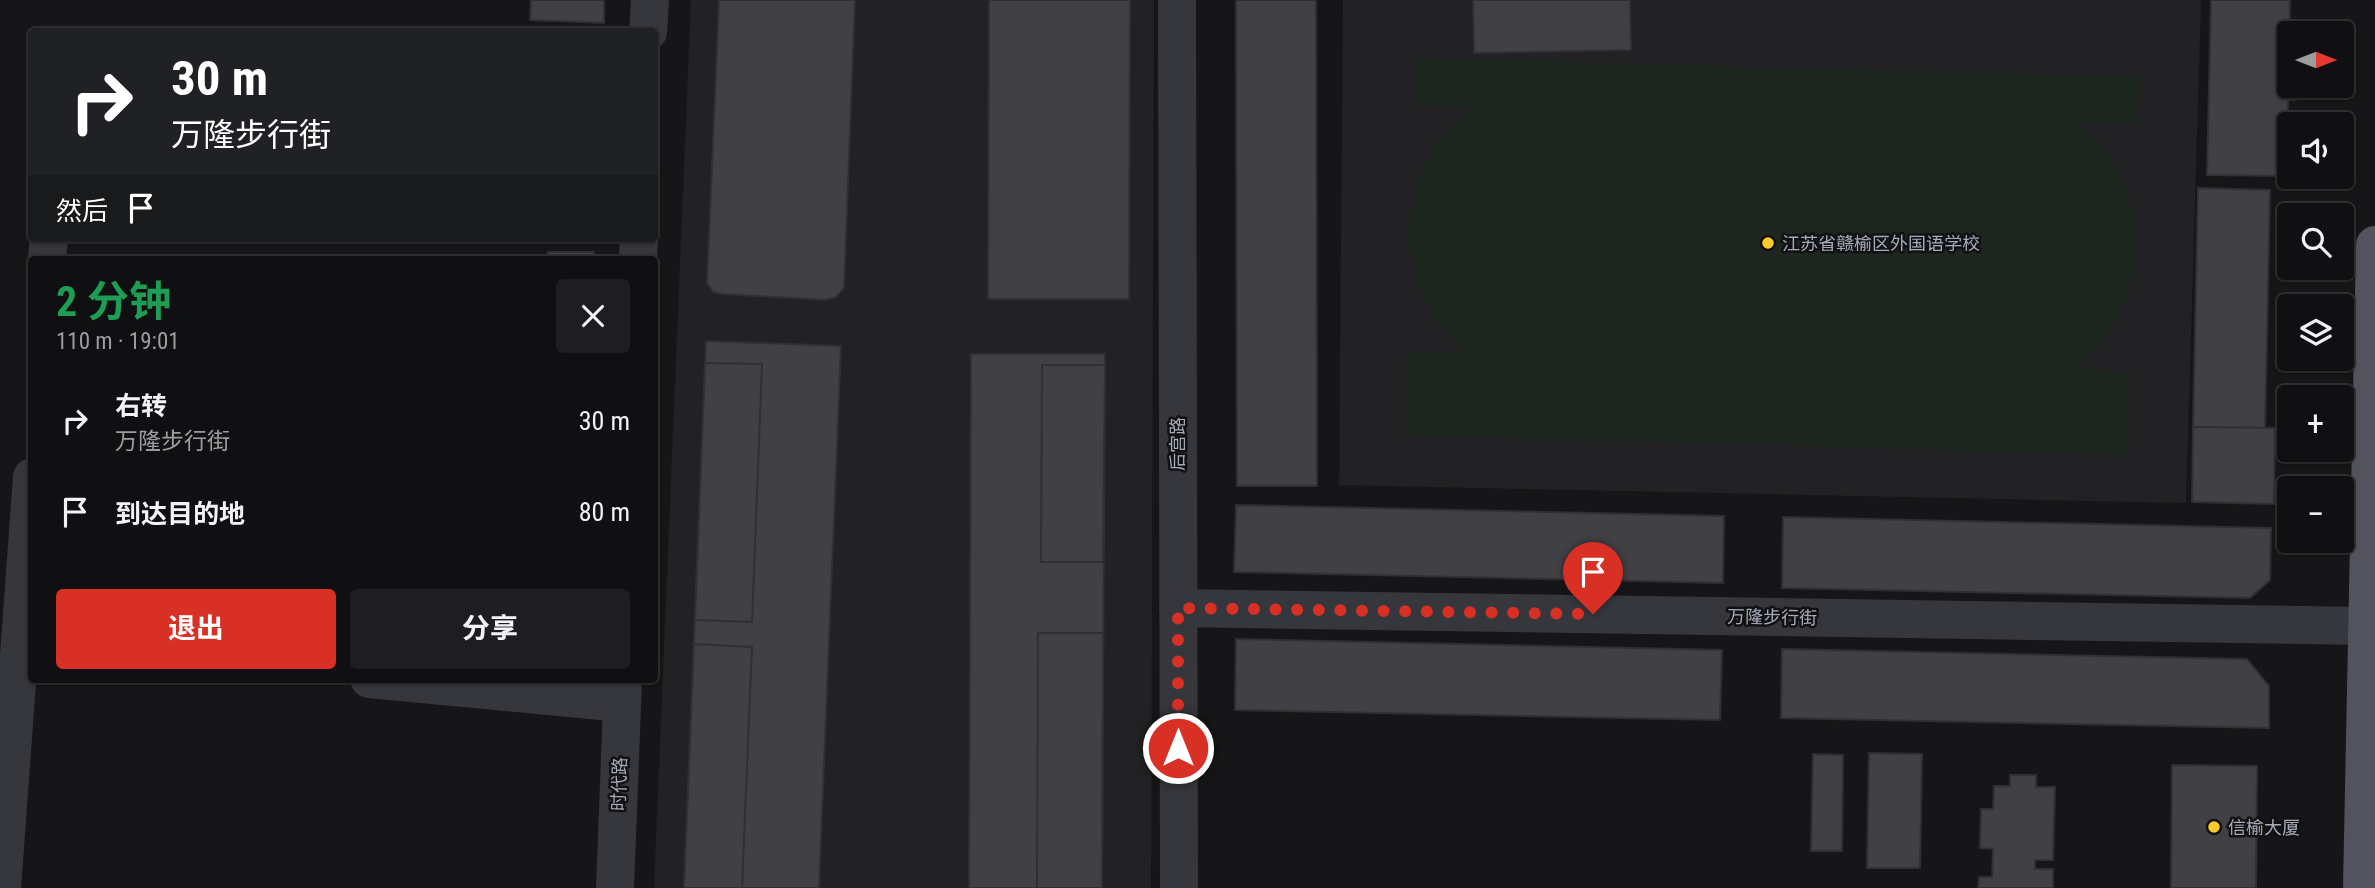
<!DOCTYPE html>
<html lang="zh">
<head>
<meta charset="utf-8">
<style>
  body { margin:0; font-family:"Roboto Condensed","Noto Sans SC",sans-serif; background:#1e1e20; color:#f1f3f6; height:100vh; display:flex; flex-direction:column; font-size:26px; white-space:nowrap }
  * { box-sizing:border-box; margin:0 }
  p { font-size:23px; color:#9c9d9f }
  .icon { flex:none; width:38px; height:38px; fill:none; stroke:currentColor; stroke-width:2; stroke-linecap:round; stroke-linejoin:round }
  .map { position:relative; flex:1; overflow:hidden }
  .details { position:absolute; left:28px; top:256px; width:630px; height:427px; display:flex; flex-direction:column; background:#101012; border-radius:7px; box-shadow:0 2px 5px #0004,0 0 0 2px #303032 }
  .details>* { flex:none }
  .banner { position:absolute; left:28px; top:28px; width:630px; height:214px; border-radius:7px; box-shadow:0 2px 5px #0004,0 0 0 2px #303032; background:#202124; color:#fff; overflow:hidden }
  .needle { width:46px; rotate:90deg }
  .controls { position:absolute; left:2277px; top:21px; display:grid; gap:14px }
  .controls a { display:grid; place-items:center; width:77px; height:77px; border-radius:7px; background:#101012; box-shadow:0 2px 5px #0004,0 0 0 2px #303032; font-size:35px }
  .pin { position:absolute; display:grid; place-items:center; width:60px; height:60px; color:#fff; margin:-72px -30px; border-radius:50% 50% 50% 0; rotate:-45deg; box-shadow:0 0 7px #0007 }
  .pin .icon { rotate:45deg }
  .me { position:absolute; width:77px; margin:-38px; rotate:0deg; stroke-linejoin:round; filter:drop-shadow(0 0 5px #0008) }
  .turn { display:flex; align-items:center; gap:24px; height:147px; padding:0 28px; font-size:32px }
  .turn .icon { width:91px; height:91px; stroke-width:2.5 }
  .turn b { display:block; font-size:49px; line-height:60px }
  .then { display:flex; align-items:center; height:66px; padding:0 28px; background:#0003; gap:14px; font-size:26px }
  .round { display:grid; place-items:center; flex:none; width:74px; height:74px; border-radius:7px; background:#1e1e20 }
  .head { display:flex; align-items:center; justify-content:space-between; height:119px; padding:0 28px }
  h1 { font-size:42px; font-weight:700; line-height:52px; color:#1e9e55 }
  .cta { display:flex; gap:14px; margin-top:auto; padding:14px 28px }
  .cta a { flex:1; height:80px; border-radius:7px; background:#d93025; color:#fff; font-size:28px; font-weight:700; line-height:80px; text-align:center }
  .cta a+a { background:#1e1e20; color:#f1f3f6 }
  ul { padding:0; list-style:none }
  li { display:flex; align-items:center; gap:21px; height:91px; padding:0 28px }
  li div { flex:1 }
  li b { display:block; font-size:26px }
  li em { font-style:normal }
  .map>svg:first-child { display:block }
</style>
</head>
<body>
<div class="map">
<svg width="2375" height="888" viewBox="0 0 2375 888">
  <rect width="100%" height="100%" fill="#161618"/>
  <g fill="#222225">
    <path d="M691,0H1154L1151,888H654Z"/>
    <path d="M1343,0H2201L2186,503L1339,485Z"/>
  </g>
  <path fill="#1d261f" d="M1414,58L2140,77L2138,125L2078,123C2084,129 2092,135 2098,142C2146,196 2147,277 2106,335C2096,348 2083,358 2072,369L2130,371L2128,455L1405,435L1407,352L1465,353C1454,341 1442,330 1434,316C1401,265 1403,198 1435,147C1445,131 1458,120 1471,107L1413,105Z"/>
  <g fill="#404045" stroke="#303034" stroke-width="2">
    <path d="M531,0H604V23L530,20Z"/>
    <path d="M719,0H855L844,288L836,297L826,300L722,294L713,292L707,283Z"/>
    <path d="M989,0H1130L1129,299H988Z"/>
    <path d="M1236,0H1316L1317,486H1237Z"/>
    <path d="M1473,0H1630L1631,50L1474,53Z"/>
    <path d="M2211,0H2290L2289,86H2297L2296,100H2288L2286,176L2207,175Z"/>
    <path d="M2198,188L2270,190L2265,428L2193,427Z"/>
    <path d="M548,252H594L593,259H548Z"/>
    <path d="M706,341L841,346L819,888H684Z"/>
    <path d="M971,354H1105L1102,888H969Z"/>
    <path d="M705,363L762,364L752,622L695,620Z"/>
    <path d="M1042,365H1105L1103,562H1041Z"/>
    <path d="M2193,427L2275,428L2274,504L2192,502Z"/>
    <path d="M1236,505L1724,516L1723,583L1234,572Z"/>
    <path d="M1783,517L2271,528L2270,580L2250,598L1782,588Z"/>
    <path d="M1038,633H1103L1102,888H1037Z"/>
    <path d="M1236,639L1722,650L1720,720L1235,710Z"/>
    <path d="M694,644L752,647L742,888H684Z"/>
    <path d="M1782,649L2247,659L2269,686V728L1781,718Z"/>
    <path d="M1869,753L1922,754L1920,868H1867Z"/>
    <path d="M1813,754L1843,755L1842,851H1811Z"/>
    <path d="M2172,765L2257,766L2256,888H2171Z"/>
    <path d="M2010,775H2036V787H2055L2053,860H2035V869H2053V888H1978L1979,877H1992L1993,849L1980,848L1981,809H1993L1994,786H2010Z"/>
  </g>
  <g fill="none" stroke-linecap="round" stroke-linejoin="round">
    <g stroke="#36373d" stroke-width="38">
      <path d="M1177,0L1179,888"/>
      <path d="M648,32L650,0"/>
      <path d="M47,259L49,238"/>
      <path d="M638,259L639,238"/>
      <path d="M1178,608L2367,626"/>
      <path d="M369,679L622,703"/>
      <path d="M2,888L32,477"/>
      <path d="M615,888L623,679"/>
    </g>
    <path stroke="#52535c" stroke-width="38" d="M2362,888L2375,245"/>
  </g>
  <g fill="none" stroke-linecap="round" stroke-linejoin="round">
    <path stroke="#d93025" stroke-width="12" stroke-dasharray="0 21.6" d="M1178,748V608L1593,614"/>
  </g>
  <g fill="#fccb29" stroke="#111113" stroke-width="2.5">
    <circle cx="1768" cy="243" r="7"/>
    <circle cx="2214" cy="827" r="7"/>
  </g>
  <g text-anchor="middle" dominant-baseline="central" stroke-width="5" stroke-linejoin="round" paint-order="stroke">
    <g font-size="18" fill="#a7abb9" stroke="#111113" text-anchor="start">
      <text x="1782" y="243">江苏省赣榆区外国语学校</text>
      <text x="2228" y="827">信榆大厦</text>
    </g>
    <g font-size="18" fill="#a7abb9" stroke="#111113">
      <text transform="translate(1177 444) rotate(-90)">后宫路</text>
      <text transform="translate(1772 617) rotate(1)">万隆步行街</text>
      <text transform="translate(619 784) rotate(-88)">时代路</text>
    </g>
  </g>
</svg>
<div class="controls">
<a><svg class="needle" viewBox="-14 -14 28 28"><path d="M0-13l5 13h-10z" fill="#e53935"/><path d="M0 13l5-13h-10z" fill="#9c9d9f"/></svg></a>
<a><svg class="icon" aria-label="sound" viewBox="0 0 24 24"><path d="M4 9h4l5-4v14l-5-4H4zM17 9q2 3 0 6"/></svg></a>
<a><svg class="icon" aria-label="search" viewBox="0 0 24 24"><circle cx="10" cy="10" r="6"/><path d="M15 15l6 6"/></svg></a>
<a><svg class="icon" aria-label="layers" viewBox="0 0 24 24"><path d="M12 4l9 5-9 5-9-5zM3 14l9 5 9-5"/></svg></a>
<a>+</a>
<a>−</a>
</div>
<div class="pin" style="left:1593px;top:614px;background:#d93025"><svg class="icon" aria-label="arrive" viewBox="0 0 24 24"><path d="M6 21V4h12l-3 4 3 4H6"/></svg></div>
<svg class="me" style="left:1178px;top:748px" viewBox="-20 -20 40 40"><circle r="17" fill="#d93025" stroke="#fff" stroke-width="3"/><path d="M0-11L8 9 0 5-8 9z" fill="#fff"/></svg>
<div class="banner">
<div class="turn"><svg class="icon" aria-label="right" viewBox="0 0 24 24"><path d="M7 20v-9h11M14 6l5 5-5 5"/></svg><div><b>30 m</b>万隆步行街</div></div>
<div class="then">然后<svg class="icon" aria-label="arrive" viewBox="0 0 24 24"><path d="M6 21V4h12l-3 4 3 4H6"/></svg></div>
</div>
<section class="details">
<div class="head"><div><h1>2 分钟</h1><p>110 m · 19:01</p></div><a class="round"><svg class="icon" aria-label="close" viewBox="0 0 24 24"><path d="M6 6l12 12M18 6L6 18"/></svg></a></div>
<ul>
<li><svg class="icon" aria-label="right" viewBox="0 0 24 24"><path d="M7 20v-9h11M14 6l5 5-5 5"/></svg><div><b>右转</b><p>万隆步行街</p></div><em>30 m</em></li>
<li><svg class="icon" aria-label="arrive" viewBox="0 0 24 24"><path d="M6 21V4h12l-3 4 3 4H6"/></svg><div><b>到达目的地</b></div><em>80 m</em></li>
</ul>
<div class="cta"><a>退出</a><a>分享</a></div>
</section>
</div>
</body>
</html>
